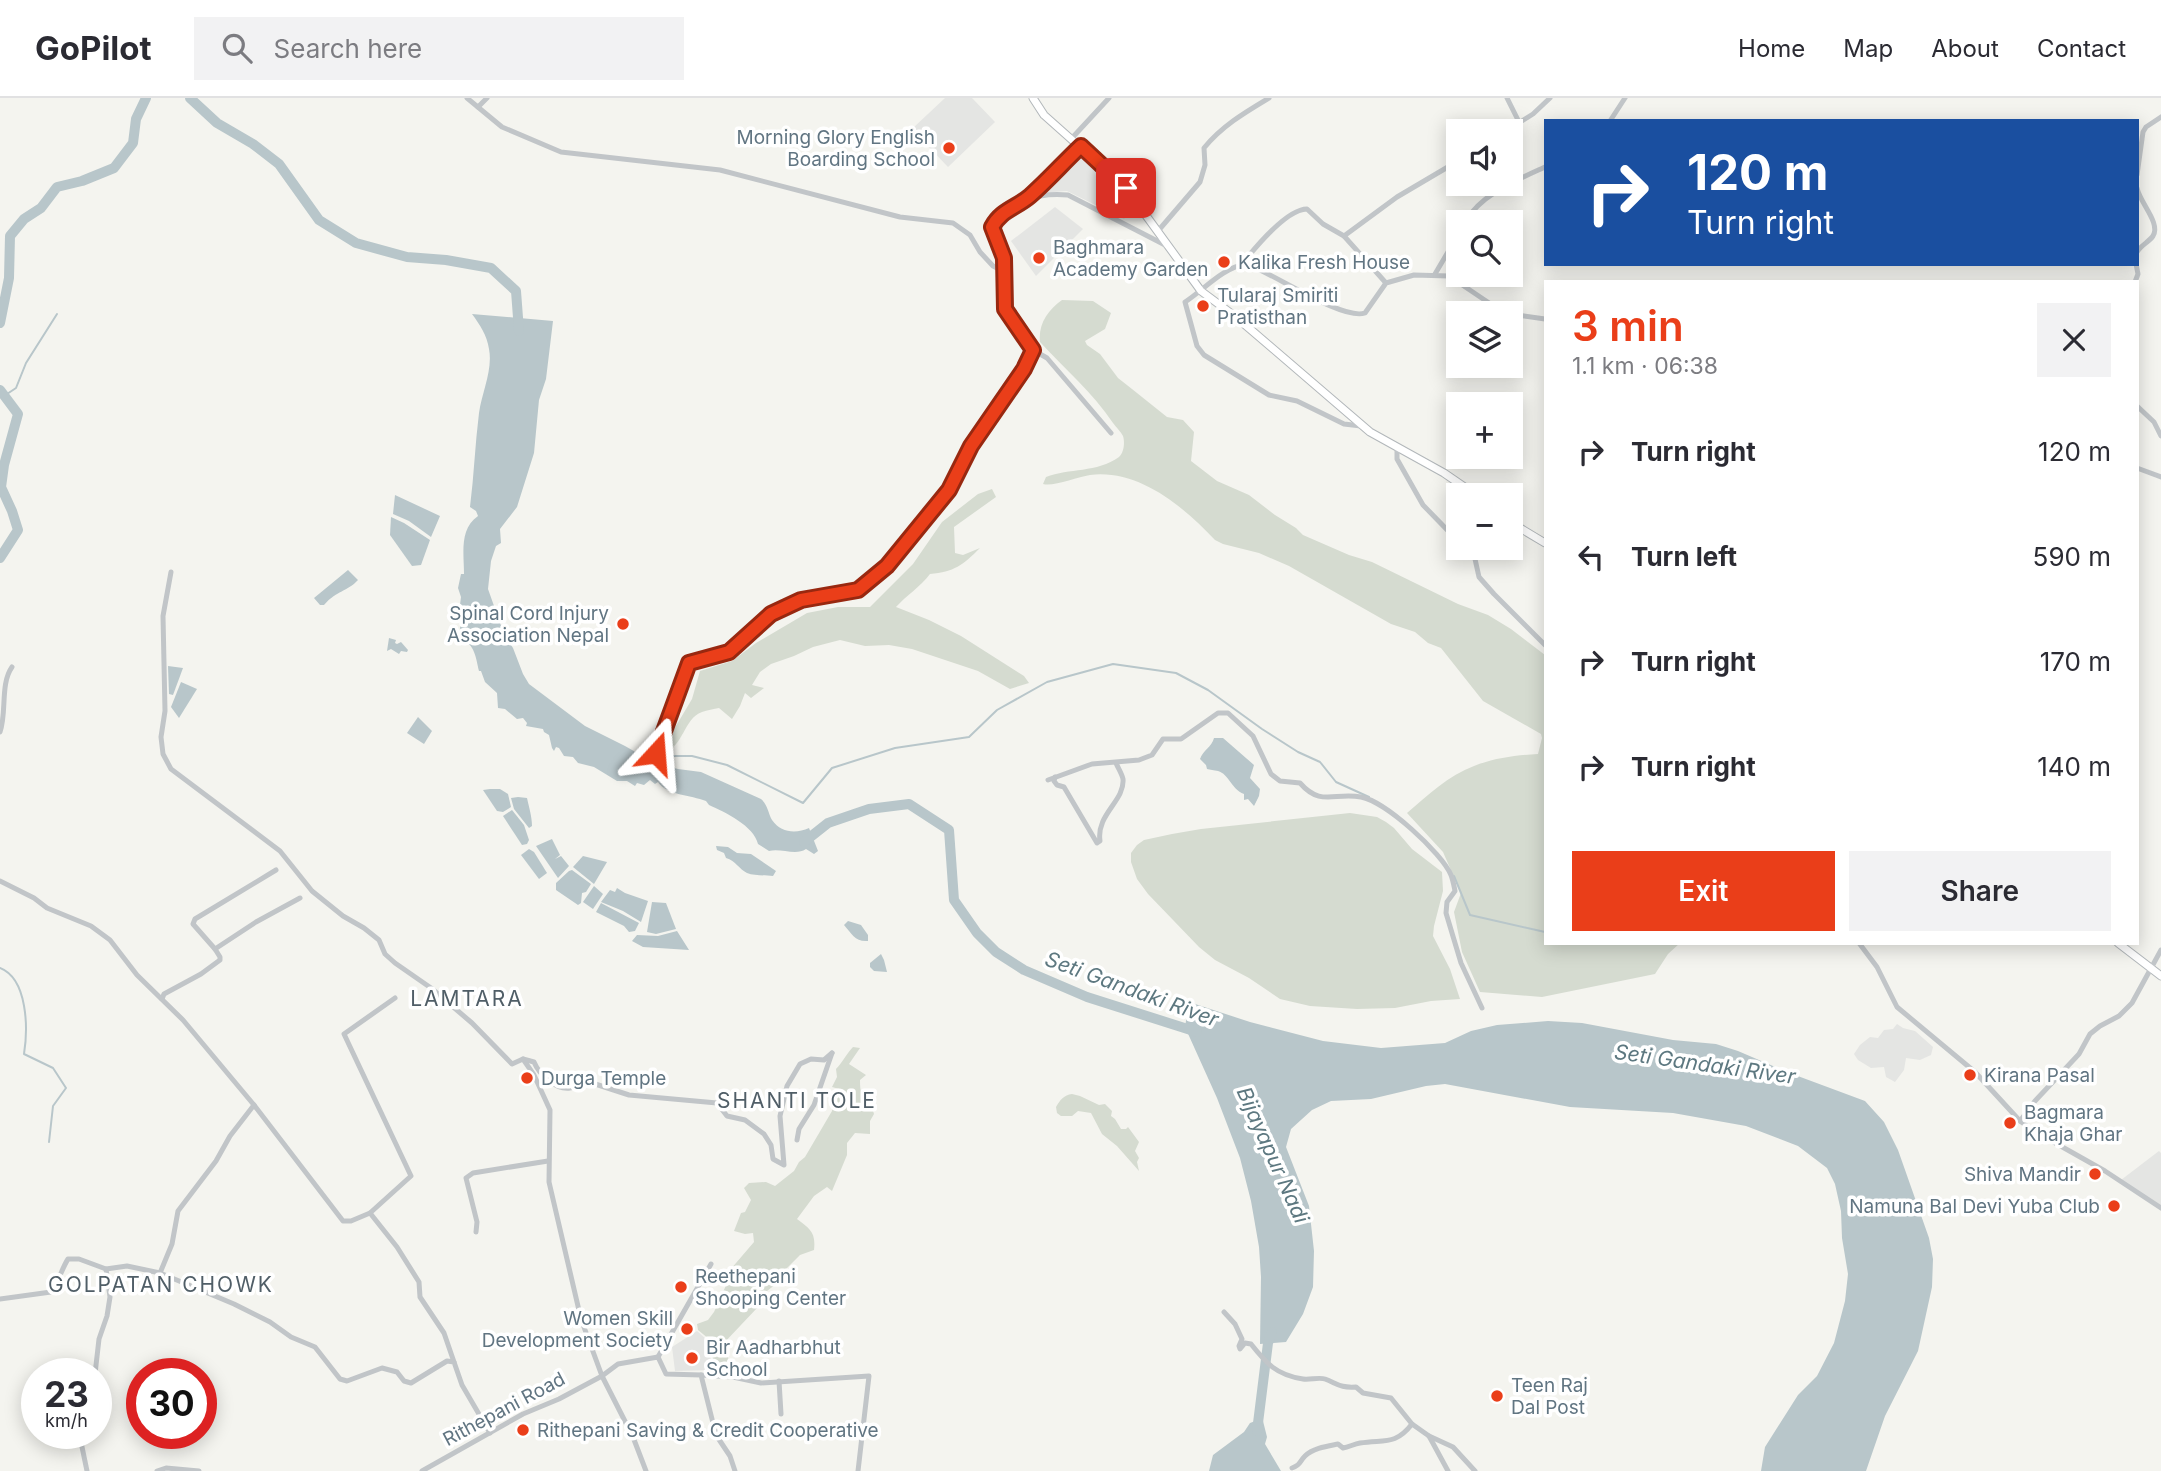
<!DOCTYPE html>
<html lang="en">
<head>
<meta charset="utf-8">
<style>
  body { margin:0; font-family:Inter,sans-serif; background:#f2f2f3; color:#2b2b33; height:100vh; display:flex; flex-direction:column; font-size:26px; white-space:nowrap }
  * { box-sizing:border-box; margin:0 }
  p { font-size:23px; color:#7c7c81 }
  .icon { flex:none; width:38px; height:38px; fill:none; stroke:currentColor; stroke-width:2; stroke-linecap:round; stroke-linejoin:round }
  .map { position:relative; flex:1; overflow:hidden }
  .panel { position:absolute; left:1544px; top:182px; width:595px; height:665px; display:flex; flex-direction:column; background:#fff; border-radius:0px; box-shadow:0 4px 18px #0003 }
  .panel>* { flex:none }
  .guide { position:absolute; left:1544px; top:21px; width:595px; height:147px; border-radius:0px; box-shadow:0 4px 18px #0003; background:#1a4fa0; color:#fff; overflow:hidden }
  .tools { position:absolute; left:1446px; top:21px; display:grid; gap:14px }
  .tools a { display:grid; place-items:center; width:77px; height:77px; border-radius:0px; background:#fff; box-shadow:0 4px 18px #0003; font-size:35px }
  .speed { position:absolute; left:21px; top:1260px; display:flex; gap:14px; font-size:35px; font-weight:700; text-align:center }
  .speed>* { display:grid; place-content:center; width:91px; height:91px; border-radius:50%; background:#fff; box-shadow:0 4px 18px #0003; line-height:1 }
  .speed small { font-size:18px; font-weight:400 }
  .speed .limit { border:10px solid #d22; background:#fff; color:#111 }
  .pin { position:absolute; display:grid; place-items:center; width:60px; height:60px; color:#fff; margin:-30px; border-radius:14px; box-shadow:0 4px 10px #0006 }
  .me { position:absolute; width:77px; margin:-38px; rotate:19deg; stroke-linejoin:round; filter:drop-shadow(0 0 5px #0008) }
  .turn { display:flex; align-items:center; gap:24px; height:147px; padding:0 28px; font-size:32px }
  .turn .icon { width:91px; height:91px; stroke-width:2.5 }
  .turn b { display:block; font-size:49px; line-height:60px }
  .round { display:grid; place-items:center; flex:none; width:74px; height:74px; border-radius:0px; background:#f2f2f3 }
  .head { display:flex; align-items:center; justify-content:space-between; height:119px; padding:0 28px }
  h1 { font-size:42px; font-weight:600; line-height:52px; color:#ea3e19 }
  .cta { display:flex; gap:14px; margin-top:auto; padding:14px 28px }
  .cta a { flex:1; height:80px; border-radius:0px; background:#ea3e19; color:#fff; font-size:28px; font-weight:600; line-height:80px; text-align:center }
  .cta a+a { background:#f2f2f3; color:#2b2b33 }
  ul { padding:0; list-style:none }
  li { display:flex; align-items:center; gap:21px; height:105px; padding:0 28px }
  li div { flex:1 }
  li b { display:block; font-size:26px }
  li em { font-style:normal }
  header { display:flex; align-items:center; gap:42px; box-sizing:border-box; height:98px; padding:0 35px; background:#fff; border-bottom:2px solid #e1e1e2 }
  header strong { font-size:33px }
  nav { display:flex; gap:38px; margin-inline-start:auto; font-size:24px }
  .search { width:490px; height:63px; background:#f2f2f3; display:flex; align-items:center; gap:18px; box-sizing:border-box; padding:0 24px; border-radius:0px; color:#7c7c81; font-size:26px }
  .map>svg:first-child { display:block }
</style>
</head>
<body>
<header>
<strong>GoPilot</strong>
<div class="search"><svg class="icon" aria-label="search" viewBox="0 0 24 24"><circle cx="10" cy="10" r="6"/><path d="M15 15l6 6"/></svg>Search here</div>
<nav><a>Home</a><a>Map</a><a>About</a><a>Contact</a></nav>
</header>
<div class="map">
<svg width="2161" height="1373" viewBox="0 0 2161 1373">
  <rect width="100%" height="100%" fill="#f4f4ef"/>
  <g fill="#e4e5e3">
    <path d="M945,0H972L995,24L948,69L912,31Z"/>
    <path d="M1082,53L1136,108L1124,121L1067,93L1039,95L1038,91L1063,66Z"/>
    <path d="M1055,109L1083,131L1036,178L1011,143Z"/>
    <path d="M1897,926L1903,930L1915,933L1933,949L1931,957L1920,962L1906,960L1904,972L1895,984L1886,979L1884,969L1871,970L1858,962L1854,956L1860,947L1870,939L1878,940L1884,932L1893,931Z"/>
    <path d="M2159,1053L2161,1055V1110L2121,1082Z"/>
    <path d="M697,1233L707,1242L713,1272L675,1273L672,1249Z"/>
  </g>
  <g fill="#d5dbd0">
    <path d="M1062,202L1093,203L1111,215L1105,231L1085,243L1087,247L1100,256L1118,280L1132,291L1167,319L1183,322L1194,334L1191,363L1217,383L1249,397L1275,417L1296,430L1303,437L1349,457L1372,464L1458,506L1488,517L1511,531L1545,557V845H1680L1668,856L1655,876L1542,899L1480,894L1462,854L1454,814L1461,795L1443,754L1407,715C1427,698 1449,677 1474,668C1494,660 1517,657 1538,656L1542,640L1541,636L1483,603L1441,550L1428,545L1415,534L1391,526L1289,468L1259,455L1223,446L1215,442C1184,409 1139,371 1090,377C1077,379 1053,389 1043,386L1046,379C1069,370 1097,375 1119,359C1124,355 1125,344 1123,338C1121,334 1116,329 1113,325C1093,295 1064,270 1040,244C1038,226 1048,212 1062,202Z"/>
    <path d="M992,391L996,399L954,429L955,455L963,457L980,450C963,467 954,474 930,476C920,489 907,497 896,509L929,522L961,538L1024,578L1029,585L1010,591L978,573L912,551L889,547L865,548L840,542L813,549L794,558L771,566L760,574L752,587L764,590L751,600L745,595L740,608L732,621L719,610C714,611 707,612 702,614C683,621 684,649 663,655L667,643L692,601L700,573L732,563L756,545L807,515L838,509H870L913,466L942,424L978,396Z"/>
    <path d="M1350,715L1377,719L1386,724L1394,730L1412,751L1442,774L1443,793L1434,828L1433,838L1450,871L1460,901L1431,903L1395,910L1357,911L1310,908L1280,901L1249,880L1215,862L1199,849L1148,796L1137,781L1131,764V755L1137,747L1144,742L1172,736L1201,731Z"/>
    <path d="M853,949L860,950L849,966L866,977L860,982C860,994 861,1000 871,1006L874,1016L870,1023V1036L855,1035L847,1045V1057L832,1093L827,1089L814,1098L797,1121C810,1131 816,1134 814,1152L800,1157L787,1170L776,1186L767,1193L758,1209L723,1246V1256L728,1258L729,1273L715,1272L709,1241L698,1232L697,1226L708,1222L714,1214L728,1183L730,1172L754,1144L753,1135L745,1136L734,1133L741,1115L745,1114L751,1102L744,1090L749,1085L766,1084L775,1088L794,1073L799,1064L805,1059L832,1013L835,999L839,991L832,989L837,979L836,971C843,964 846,956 853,949Z"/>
    <path d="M1072,996L1080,998L1099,1007L1105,1006L1112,1013L1111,1018L1115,1021L1121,1031H1126L1128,1029L1139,1044L1135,1053L1139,1060L1137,1064L1139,1073L1117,1048L1102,1036L1091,1015L1078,1013L1072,1018H1061L1057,1015L1056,1009C1060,1002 1064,997 1072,996Z"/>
  </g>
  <g fill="#b8c6ca">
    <path d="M472,216L553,223L546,281L539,302L534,355L517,409L500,431L501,445L496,448L491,463L488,491L504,536L513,550L523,576L529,586L585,628L625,648L653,664L678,671L701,674L761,701C768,707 768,715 772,722C781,735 796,736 809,730L818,753L814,756L806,751C796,758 781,750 769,753L758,746C754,728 725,714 709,707L706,703C691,697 666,697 658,684L655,686L650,682L644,687L637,685L635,688L627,683H617L594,669L578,665L573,659L564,658L559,650L556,649L554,653L552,650L549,637L544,634L543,631L526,628L527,625L523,620L517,621L505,611L498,610L497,595L485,584L481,573H479C476,561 475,545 461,542L460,529L462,525L458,522L461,499L458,490L461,476H464C464,456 459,431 478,418L476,413L470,409C474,378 475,346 479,315C482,294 493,272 489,251C487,237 480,227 472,216Z"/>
    <path d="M395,397L440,418L431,439L409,423L393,416Z"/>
    <path d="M391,419L404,425L430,442L421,467L412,468L390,437Z"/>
    <path d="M348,472L358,482C347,494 337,492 324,507H320L314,500Z"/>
    <path d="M389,540L396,542L395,545L397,546L401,544L408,552L407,554L401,553L399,556L391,551L387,553Z"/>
    <path d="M168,568L183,570L173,597L169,596Z"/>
    <path d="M181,584L197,591L179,620L171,609Z"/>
    <path d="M418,619L432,633L424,646L407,635Z"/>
    <path d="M1214,640H1223L1254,667L1250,680L1260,691L1259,698L1254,708L1248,701L1244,702V696C1231,691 1229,676 1218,673C1214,672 1210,672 1207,671L1206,667L1200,661C1203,652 1212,649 1214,640Z"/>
    <path d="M490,691H500L508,696L511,709L503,714L497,713L483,692Z"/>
    <path d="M518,699L527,700C529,709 532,719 532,728L529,730L514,711L511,700Z"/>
    <path d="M512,712L524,727L529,742L527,746L522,747L503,718Z"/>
    <path d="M552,741L560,757L555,761L561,758L569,768L558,780L536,748Z"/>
    <path d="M716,748L728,749L737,755L751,756L776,773L773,778C765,777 754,778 747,775C739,771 736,763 726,760L724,755L717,752Z"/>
    <path d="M529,751L534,754L547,775L539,781L521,757Z"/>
    <path d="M583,758L607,764L594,786L573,769Z"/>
    <path d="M572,772L591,786L586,794L582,795L581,805L578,807L556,792V785L569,773Z"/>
    <path d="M594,788L603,796L593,811L583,804Z"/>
    <path d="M617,790L625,795L648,803L641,824L623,813L601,804L610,792L615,794Z"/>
    <path d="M652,804L666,805L676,831L656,836L647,834Z"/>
    <path d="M601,805L639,825L635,833L629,834L624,828L596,814Z"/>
    <path d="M848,823L861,827L868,837V843C855,844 852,836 844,827Z"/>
    <path d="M677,833L689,852L643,849L632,843L637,837L658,838Z"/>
    <path d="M881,856L884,862L887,874L874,873L870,869V865Z"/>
    <path d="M1189,904L1250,924L1323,943L1381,950L1445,945L1471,933L1497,927L1548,923L1582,925L1673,942L1716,946L1738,953L1787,974L1865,1003L1884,1024L1898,1052L1929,1140L1933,1161L1932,1189L1918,1253L1885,1318L1866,1373H1761L1765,1349L1798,1297L1817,1278L1834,1245L1845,1203L1848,1176L1842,1140L1841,1113L1835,1086L1827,1070L1798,1048L1746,1028L1673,1015L1570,1009L1445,986L1426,988L1371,1001L1331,1003L1312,1012L1291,1031L1286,1049L1309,1108L1314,1153L1313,1189L1303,1216L1286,1244L1260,1246L1261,1179L1259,1149L1251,1103L1240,1060L1217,1000L1185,929Z"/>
    <path d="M1258,1322L1263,1323L1267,1339L1265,1346L1281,1373H1209L1213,1357L1244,1334L1250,1325Z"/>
  </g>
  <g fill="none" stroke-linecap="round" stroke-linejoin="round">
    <g stroke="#b8c6ca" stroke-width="2">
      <path d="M4,298L16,290L26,265L57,216"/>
      <path d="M669,658H692L727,667L803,705L832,670L895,650L969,639L997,612L1047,584L1113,566L1176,575L1208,592L1262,631L1298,654L1320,664L1336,684L1369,699"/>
      <path d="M1454,778L1470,817L1545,834"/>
      <path d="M0,870C28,881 28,931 24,956L53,970L66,990L53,1008L49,1044"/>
    </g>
    <g stroke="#b8c6ca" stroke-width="10">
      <path d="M190,0L217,25L253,46L279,66L319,122L356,145L407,159L446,162L491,170L516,193L519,233"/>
      <path d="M0,225L9,180L10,138L24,121L41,110L57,89L82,83L114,70L133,45L136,21L146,0"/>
      <path d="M0,292L18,316L4,367L1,389L12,413L18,432L0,460"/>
      <path d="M804,744L828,725L869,711L909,706L949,732L954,802L977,835L996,854L1024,872L1087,899L1197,934"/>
      <path d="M1257,1333L1268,1245L1272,1234"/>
    </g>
    <g stroke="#b2b7ba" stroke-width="9">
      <g id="major">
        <path d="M1033,0L1044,17L1126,90L1201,193L1236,219L1370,334L1444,375L1476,397"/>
        <path d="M1510,424L1545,445"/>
        <path d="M2118,845L2161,878"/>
      </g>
    </g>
    <g stroke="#c1c5c8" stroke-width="5">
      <path d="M467,0L502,29L561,54L720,72L900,119L953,125L970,137L980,154L993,168L1005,174"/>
      <path d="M1507,0L1519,24"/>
      <path d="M478,9L487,0"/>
      <path d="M1610,23L1625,0"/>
      <path d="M1506,33L1533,16L1550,0"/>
      <path d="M1072,40L1109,0"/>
      <path d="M2137,77L2143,34L2146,29L2161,19"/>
      <path d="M2137,90C2140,105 2161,125 2153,138C2149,144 2141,147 2137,154"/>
      <path d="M1028,100L1080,49"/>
      <path d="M1465,124C1481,96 1517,82 1545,69"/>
      <path d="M1158,133L1200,84L1205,67L1204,50C1222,28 1244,15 1269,0"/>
      <path d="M1242,166C1254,151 1287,111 1307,111L1323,126L1344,138"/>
      <path d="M1435,176L1458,137"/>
      <path d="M2135,184L2138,176L2136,166"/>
      <path d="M1386,185L1344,138L1397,99L1458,63"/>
      <path d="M1510,216L1545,221"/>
      <path d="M2137,308L2154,324L2161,338"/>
      <path d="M1361,328L1344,326L1297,303L1269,297L1204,257L1197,248L1185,204C1205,191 1222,170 1246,166C1272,174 1342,223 1365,215L1386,185L1414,177L1449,178L1498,211L1508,215"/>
      <path d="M1111,335L1047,260L1033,252L1005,211L1004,160L992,129C1006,103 1040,94 1068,97L1167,148"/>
      <path d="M1397,350V361L1423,407L1458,443"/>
      <path d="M2137,370L2161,379"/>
      <path d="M1465,450L1475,461L1479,479L1494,496L1545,547"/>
      <path d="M171,474L163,518L165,613L161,639L163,656L171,671L280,753L312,793L343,818L364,830L379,842L385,856L395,865L431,890L472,925L512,966L523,961L534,977L550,1012L549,1084L581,1221L602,1278L633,1339L646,1373"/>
      <path d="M0,634C7,614 0,586 12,569"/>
      <path d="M656,655L689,565L729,554L771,516L801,502L858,492L887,469L949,392L971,348L1024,270L1033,252"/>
      <path d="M1055,679L1054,683L1057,687L1064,689L1097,745L1100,743C1096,716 1125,703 1123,681C1122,676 1118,670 1116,665"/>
      <path d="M1048,682L1092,666L1139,662L1152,657L1163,641H1181L1218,615H1228L1253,638L1271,676L1280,683L1300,685C1321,709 1334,694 1361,699C1385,703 1442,755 1451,777C1453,782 1454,788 1455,793L1447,804L1446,815L1461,865L1482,910"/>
      <path d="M0,783L34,800L47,810L91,828L110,842L137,877L183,922L254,1007L343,1123H351L370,1115L397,1149L419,1184L420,1199L444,1235L454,1264"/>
      <path d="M1859,845L1877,869L1897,909L1975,974L2020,1023L2034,1033L2105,1073L2161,1110"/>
      <path d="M215,851L193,826L195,821L276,772"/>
      <path d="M162,901L164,896L201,876L220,862V859L215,851L256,824L300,800"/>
      <path d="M523,961L534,964C539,976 555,992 570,990C576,990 581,986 586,983L629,997L717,1005L727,1018L745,1022L764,1036L771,1047L773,1061L784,1067L780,1018L787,988L800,966L811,961L824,962L832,955"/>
      <path d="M2020,1023L2035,1003L2079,956L2090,936L2100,928L2119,918L2132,905L2161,852"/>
      <path d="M797,1042L799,1031L814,1007L832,955"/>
      <path d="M370,1115L411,1078L344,936L395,900"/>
      <path d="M476,1134L477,1124L466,1080L473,1075L548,1063"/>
      <path d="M160,1175L172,1146L178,1113L216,1063L230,1038L254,1007"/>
      <path d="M0,1201L51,1194C57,1188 62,1170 68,1161H79L106,1171"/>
      <path d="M1224,1214L1235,1226L1242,1241L1239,1248L1240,1251L1245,1245L1251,1246C1266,1265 1276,1277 1303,1281C1310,1282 1319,1279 1325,1281C1338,1286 1340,1290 1356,1289L1363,1295L1391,1300L1412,1326"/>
      <path d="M658,1259L711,1166"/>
      <path d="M95,1276L99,1241L107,1218L110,1199L106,1171L127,1168L160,1175L234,1206L270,1224L291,1239L315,1249L340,1281L347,1283L382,1270L397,1274L404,1283L411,1285L447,1263L454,1264L462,1287L490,1335"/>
      <path d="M701,1277L733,1279L761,1285L869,1278L858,1373"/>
      <path d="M779,1283L781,1316"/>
      <path d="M81,1335V1344L87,1373"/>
      <path d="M1429,1338L1453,1349L1475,1373"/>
      <path d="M1292,1370C1301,1367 1299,1364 1305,1358C1313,1350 1328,1348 1338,1346L1343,1350C1349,1349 1354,1346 1360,1345C1384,1341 1395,1348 1412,1326L1429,1338L1448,1373"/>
      <path d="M157,1373L166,1370L199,1373"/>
      <path d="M422,1373L523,1316L559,1301L602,1278L618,1266L658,1259L666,1276L701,1277L716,1337L730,1358L735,1373"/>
    </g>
    <use href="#major" stroke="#fff" stroke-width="7"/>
  </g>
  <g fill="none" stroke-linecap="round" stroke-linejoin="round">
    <g stroke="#982810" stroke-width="18">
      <path id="route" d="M656,655L689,565L729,554L771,516L801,502L858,492L887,468L949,392L971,348L1024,271L1033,252L1005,211L1004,160L992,129C1001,112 1016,110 1030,98C1048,82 1064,64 1081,48L1126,90"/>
    </g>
    <use href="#route" stroke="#ea3e19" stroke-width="12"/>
  </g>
  <g fill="#ea3e19" stroke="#fff" stroke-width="2.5">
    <circle cx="949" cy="50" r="7"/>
    <circle cx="1039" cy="160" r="7"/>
    <circle cx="1224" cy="164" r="7"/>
    <circle cx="1203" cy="208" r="7"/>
    <circle cx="623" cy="526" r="7"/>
    <circle cx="1970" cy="977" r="7"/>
    <circle cx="527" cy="980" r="7"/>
    <circle cx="2010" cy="1025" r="7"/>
    <circle cx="2095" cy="1076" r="7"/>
    <circle cx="2114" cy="1108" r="7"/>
    <circle cx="681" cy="1189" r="7"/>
    <circle cx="687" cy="1231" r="7"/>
    <circle cx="692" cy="1260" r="7"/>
    <circle cx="1497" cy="1298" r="7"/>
    <circle cx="523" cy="1332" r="7"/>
  </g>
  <g text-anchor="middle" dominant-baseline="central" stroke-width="7" stroke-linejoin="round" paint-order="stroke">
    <g font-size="19" fill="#617582" stroke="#fff" text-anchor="start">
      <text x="935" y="39" text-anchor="end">Morning Glory English<tspan x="935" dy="22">Boarding School</tspan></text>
      <text x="1053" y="149">Baghmara<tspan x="1053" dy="22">Academy Garden</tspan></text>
      <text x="1238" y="164">Kalika Fresh House</text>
      <text x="1217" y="197">Tularaj Smiriti<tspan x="1217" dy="22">Pratisthan</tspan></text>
      <text x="609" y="515" text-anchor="end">Spinal Cord Injury<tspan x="609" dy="22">Association Nepal</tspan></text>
      <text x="1984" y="977">Kirana Pasal</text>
      <text x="541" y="980">Durga Temple</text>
      <text x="2024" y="1014">Bagmara<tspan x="2024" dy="22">Khaja Ghar</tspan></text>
      <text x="2081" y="1076" text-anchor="end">Shiva Mandir</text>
      <text x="2100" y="1108" text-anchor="end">Namuna Bal Devi Yuba Club</text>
      <text x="695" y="1178">Reethepani<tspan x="695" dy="22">Shooping Center</tspan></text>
      <text x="673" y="1220" text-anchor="end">Women Skill<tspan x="673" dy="22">Development Society</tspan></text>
      <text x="706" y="1249">Bir Aadharbhut<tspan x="706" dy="22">School</tspan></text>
      <text x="1511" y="1287">Teen Raj<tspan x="1511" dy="22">Dal Post</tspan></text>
      <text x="537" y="1332">Rithepani Saving &amp; Credit Cooperative</text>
    </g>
    <g font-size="19" fill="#617582" stroke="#fff">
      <text transform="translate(504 1311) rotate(-28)">Rithepani Road</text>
    </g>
    <g font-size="21" font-style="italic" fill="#5d7880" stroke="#fff">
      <text transform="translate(1132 891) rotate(20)">Seti Gandaki River</text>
      <text transform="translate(1705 966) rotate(8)">Seti Gandaki River</text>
      <text transform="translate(1273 1057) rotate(66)">Bijayapur Nadi</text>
    </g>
    <g font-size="21" letter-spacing="2" fill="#505e67" stroke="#fff">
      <text x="467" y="900">LAMTARA</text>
      <text x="797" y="1002">SHANTI TOLE</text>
      <text x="161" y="1186">GOLPATAN CHOWK</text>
    </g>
  </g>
</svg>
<div class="tools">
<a><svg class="icon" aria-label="sound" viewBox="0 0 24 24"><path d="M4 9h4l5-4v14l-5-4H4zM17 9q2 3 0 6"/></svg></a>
<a><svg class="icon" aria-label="search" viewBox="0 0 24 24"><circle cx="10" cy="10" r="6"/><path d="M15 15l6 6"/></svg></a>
<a><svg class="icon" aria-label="layers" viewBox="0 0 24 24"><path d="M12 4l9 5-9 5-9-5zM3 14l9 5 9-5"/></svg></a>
<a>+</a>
<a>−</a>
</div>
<div class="speed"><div>23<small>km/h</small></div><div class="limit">30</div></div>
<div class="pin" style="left:1126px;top:90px;background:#d93025"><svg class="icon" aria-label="arrive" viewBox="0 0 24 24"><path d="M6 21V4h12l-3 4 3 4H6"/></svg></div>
<svg class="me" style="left:656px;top:655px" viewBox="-20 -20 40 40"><path d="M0-17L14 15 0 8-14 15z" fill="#ea3e19" stroke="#fff" stroke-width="4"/></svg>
<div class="guide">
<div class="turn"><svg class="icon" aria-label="right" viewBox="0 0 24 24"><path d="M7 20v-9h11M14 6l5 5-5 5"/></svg><div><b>120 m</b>Turn right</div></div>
</div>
<section class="panel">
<div class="head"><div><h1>3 min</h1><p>1.1 km · 06:38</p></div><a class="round"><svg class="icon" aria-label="close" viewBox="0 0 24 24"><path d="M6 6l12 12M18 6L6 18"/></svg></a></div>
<ul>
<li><svg class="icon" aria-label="right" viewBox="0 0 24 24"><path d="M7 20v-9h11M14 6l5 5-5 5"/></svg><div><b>Turn right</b></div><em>120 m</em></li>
<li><svg class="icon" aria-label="left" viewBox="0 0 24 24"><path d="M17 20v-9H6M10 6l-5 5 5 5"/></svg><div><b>Turn left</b></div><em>590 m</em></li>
<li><svg class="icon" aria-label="right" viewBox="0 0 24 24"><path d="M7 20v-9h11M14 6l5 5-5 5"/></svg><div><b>Turn right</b></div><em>170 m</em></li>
<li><svg class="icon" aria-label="right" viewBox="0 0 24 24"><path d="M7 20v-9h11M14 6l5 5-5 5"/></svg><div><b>Turn right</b></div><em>140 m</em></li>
</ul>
<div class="cta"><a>Exit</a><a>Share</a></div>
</section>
</div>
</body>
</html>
